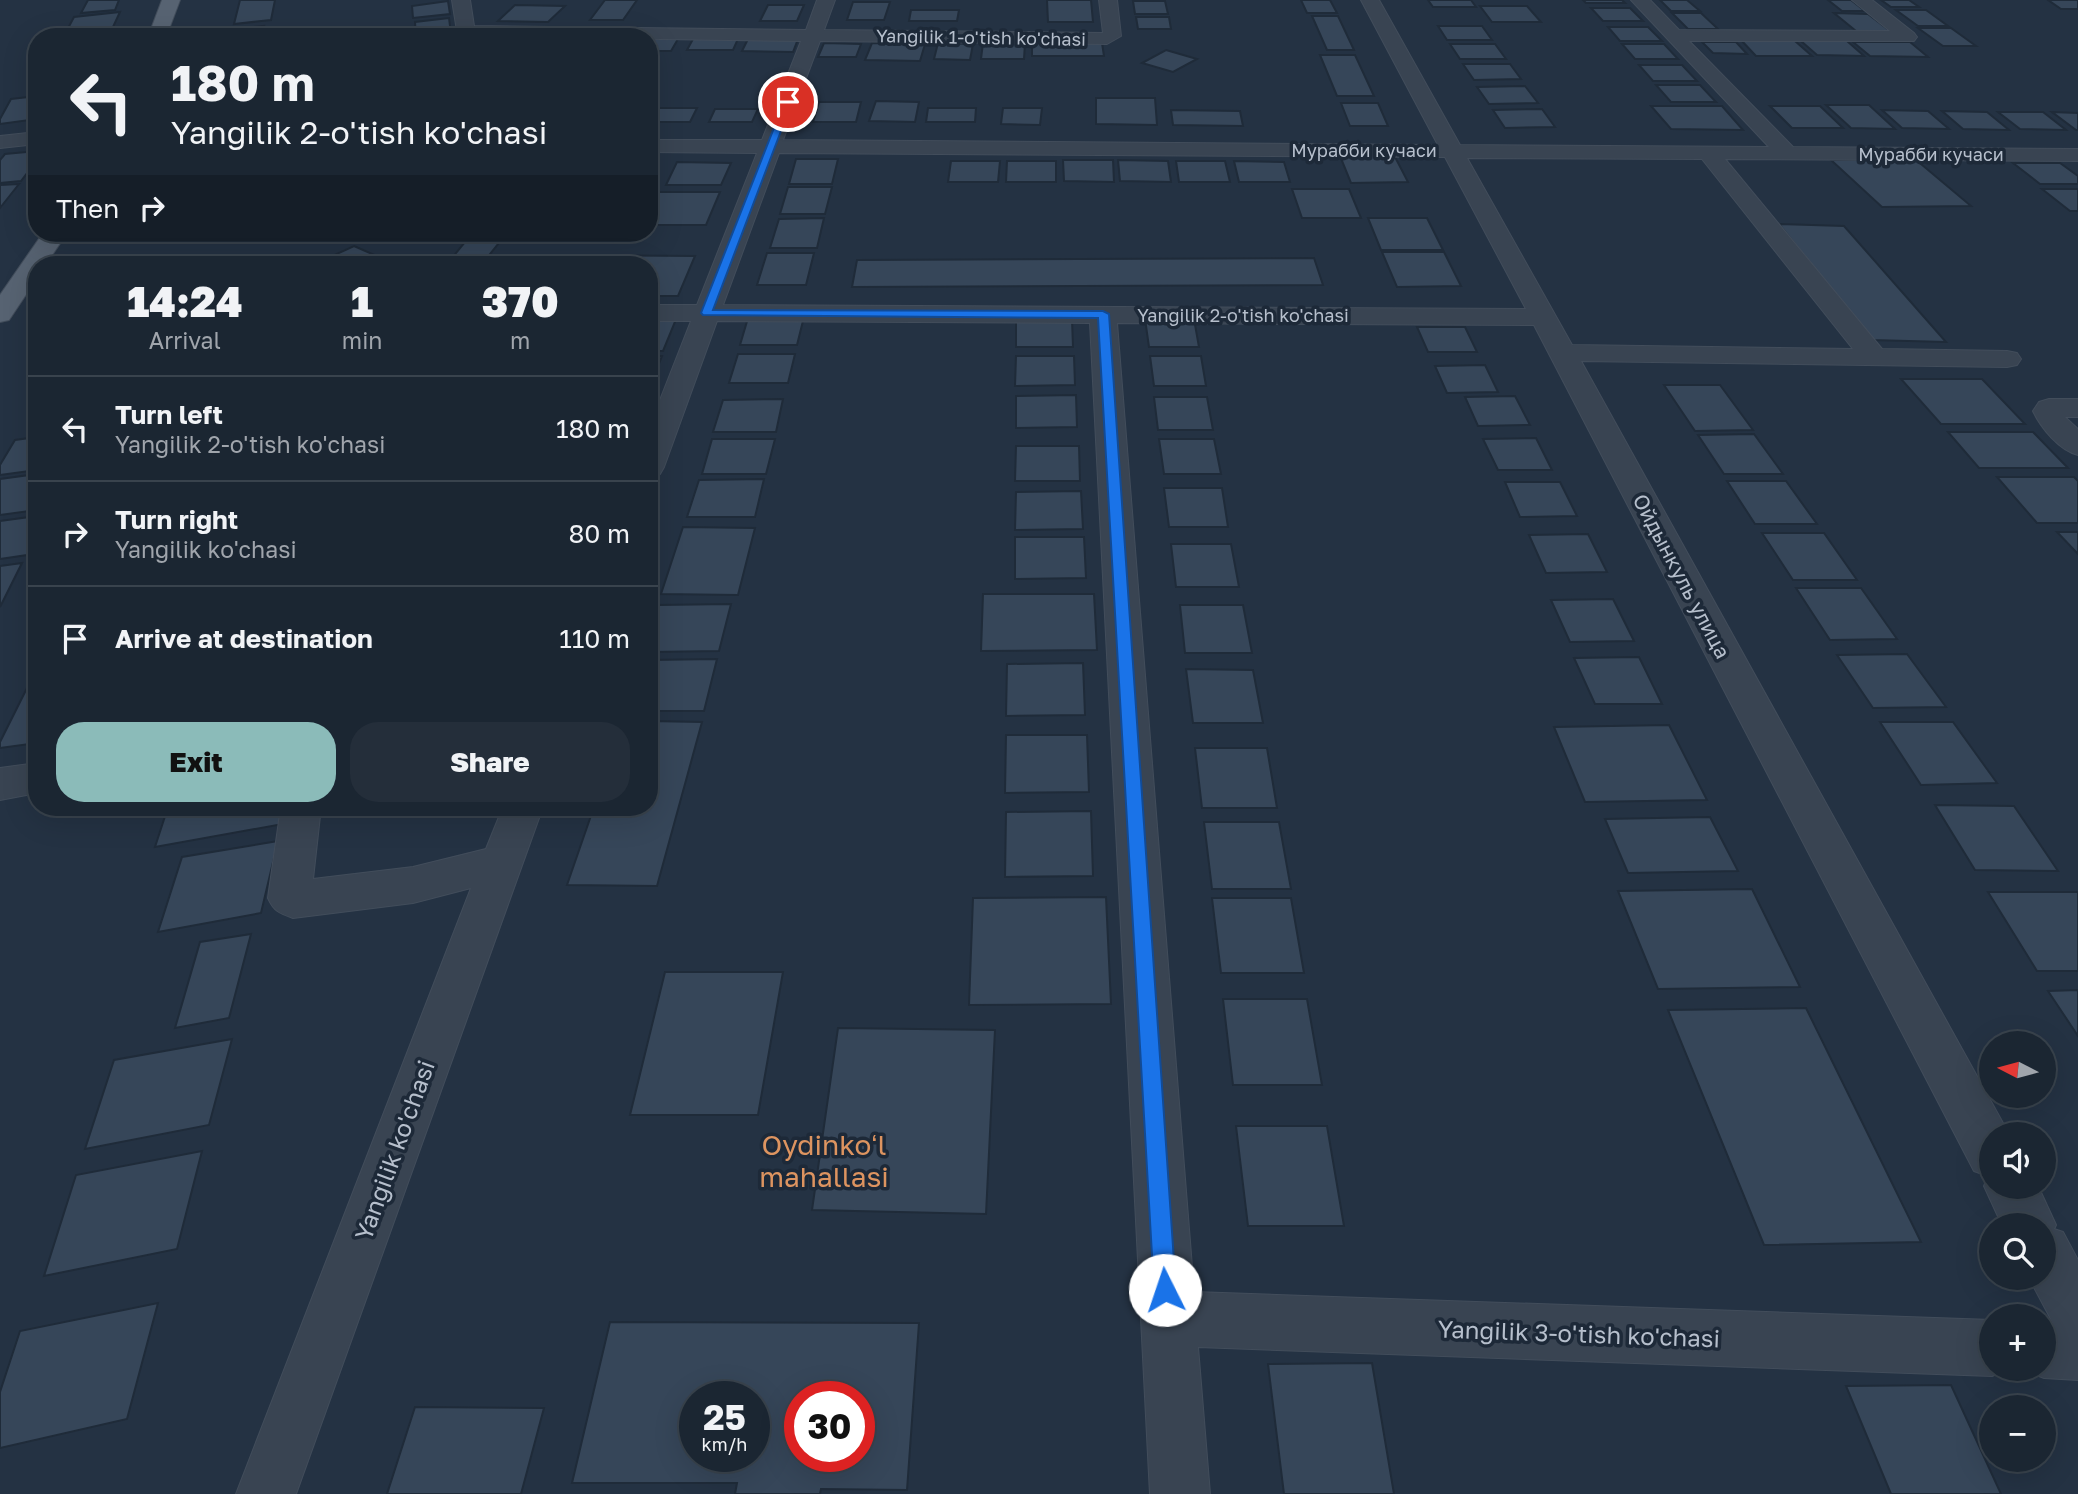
<!DOCTYPE html>
<html lang="en">
<head>
<meta charset="utf-8">
<style>
  body { margin:0; font-family:"Golos Text",sans-serif; background:#242e3a; color:#f1f3f6; height:100vh; display:flex; flex-direction:column; font-size:26px; white-space:nowrap }
  * { box-sizing:border-box; margin:0 }
  p { font-size:23px; color:#a0a5ac }
  .icon { flex:none; width:38px; height:38px; fill:none; stroke:currentColor; stroke-width:2; stroke-linecap:round; stroke-linejoin:round }
  .map { position:relative; flex:1; overflow:hidden }
  .sheet { position:absolute; left:28px; top:256px; width:630px; height:560px; display:flex; flex-direction:column; background:#1b2632; border-radius:28px; box-shadow:0 7px 28px #0002,0 0 0 2px #39434d }
  .sheet>* { flex:none }
  .top-card { position:absolute; left:28px; top:28px; width:630px; height:214px; border-radius:28px; box-shadow:0 7px 28px #0002,0 0 0 2px #39434d; background:#1b2632; color:#f1f3f6; overflow:hidden }
  .needle { width:46px; rotate:276deg }
  .controls { position:absolute; left:1979px; top:1031px; display:grid; gap:14px }
  .controls a { display:grid; place-items:center; width:77px; height:77px; border-radius:50%; background:#1b2632; box-shadow:0 7px 28px #0002,0 0 0 2px #39434d; font-size:35px }
  .speed { position:absolute; left:679px; top:1381px; display:flex; gap:14px; font-size:35px; font-weight:700; text-align:center }
  .speed>* { display:grid; place-content:center; width:91px; height:91px; border-radius:50%; background:#1b2632; box-shadow:0 7px 28px #0002,0 0 0 2px #39434d; line-height:1 }
  .speed small { font-size:18px; font-weight:400 }
  .speed .limit { border:10px solid #d22; background:#fff; color:#111 }
  .pin { position:absolute; display:grid; place-items:center; width:60px; height:60px; color:#fff; margin:-30px; border:4px solid #fff; border-radius:50%; box-shadow:0 2px 7px #0007 }
  .me { position:absolute; width:77px; margin:-38px; rotate:356deg; stroke-linejoin:round; filter:drop-shadow(0 0 5px #0008) }
  .turn { display:flex; align-items:center; gap:24px; height:147px; padding:0 28px; font-size:32px }
  .turn .icon { width:91px; height:91px; stroke-width:2.5 }
  .turn b { display:block; font-size:49px; line-height:60px }
  .then { display:flex; align-items:center; height:66px; padding:0 28px; background:#0003; gap:14px; font-size:26px }
  .eta { display:flex; justify-content:space-evenly; align-items:center; height:119px; text-align:center }
  .eta b { font-size:42px; font-weight:800; line-height:49px }
  .button { display:flex; gap:14px; margin-top:auto; padding:14px 28px }
  .button a { flex:1; height:80px; border-radius:28px; background:#8bbbb9; color:#111; font-size:28px; font-weight:800; line-height:80px; text-align:center }
  .button a+a { background:#242e3a; color:#f1f3f6 }
  ul { padding:0; list-style:none }
  li { display:flex; align-items:center; gap:21px; height:105px; padding:0 28px; border-top:2px solid #39434d }
  li div { flex:1 }
  li b { display:block; font-size:26px }
  li em { font-style:normal }
  .map>svg:first-child { display:block }
</style>
</head>
<body>
<div class="map">
<svg width="2078" height="1494" viewBox="0 0 2078 1494">
  <rect width="100%" height="100%" fill="#243243"/>
  <g fill="#364659" stroke="#1f2b39" stroke-width="2" fill-rule="evenodd">
    <path d="M88,0H119L115,10L81,13Z"/>
    <path d="M240,0H275L271,20L234,24Z"/>
    <path d="M605,0H637L623,20H590Z"/>
    <path d="M1047,0H1091L1093,22H1048Z"/>
    <path d="M1301,0H1330L1337,13H1307Z"/>
    <path d="M1428,0H1471L1476,7H1433Z"/>
    <path d="M1583,0H1622L1625,3H1586Z"/>
    <path d="M1660,0H1687L1700,11H1671Z"/>
    <path d="M1828,0H1851L1865,11H1842Z"/>
    <path d="M1881,0H1909L1919,7H1891Z"/>
    <path d="M2048,0H2078V9H2061Z"/>
    <path d="M448,1L450,14L413,18L412,6Z"/>
    <path d="M1133,1H1165L1168,14H1135Z"/>
    <path d="M853,2H890L884,20H847Z"/>
    <path d="M515,5L565,6L548,22L498,21Z"/>
    <path d="M768,5H804L797,21H760Z"/>
    <path d="M1480,6H1527L1541,22H1492Z"/>
    <path d="M1591,8H1630L1643,21H1603Z"/>
    <path d="M911,10H959L957,21H909Z"/>
    <path d="M1896,10H1926L1948,26H1918Z"/>
    <path d="M120,12L113,27L66,32L74,17Z"/>
    <path d="M1672,13H1701L1718,29H1688Z"/>
    <path d="M1834,13L1868,14L1890,31H1856Z"/>
    <path d="M1312,16H1338L1354,50H1327Z"/>
    <path d="M1136,17H1169L1171,29H1138Z"/>
    <path d="M449,18L451,34L416,37L415,22Z"/>
    <path d="M264,26L261,37H231L233,29Z"/>
    <path d="M1438,26H1482L1492,40H1447Z"/>
    <path d="M1608,27H1648L1662,41H1620Z"/>
    <path d="M1918,28H1951L1976,46H1943Z"/>
    <path d="M110,30L107,37H63L64,35Z"/>
    <path d="M649,39H678L671,51H649Z"/>
    <path d="M693,39H738L733,50H687Z"/>
    <path d="M748,39H798L793,52L742,51Z"/>
    <path d="M1741,40L1795,41L1812,56H1756Z"/>
    <path d="M1801,41H1847L1864,56L1817,55Z"/>
    <path d="M1702,42H1736L1747,54L1713,53Z"/>
    <path d="M1853,42H1910L1928,57L1870,56Z"/>
    <path d="M824,43L861,44L856,57H818Z"/>
    <path d="M872,43L925,44L920,61L865,60Z"/>
    <path d="M938,43L973,44L970,60L934,59Z"/>
    <path d="M983,43H1025L1024,59H981Z"/>
    <path d="M1032,43H1102L1104,56H1032Z"/>
    <path d="M1450,44H1495L1506,59H1460Z"/>
    <path d="M1622,44H1664L1678,59H1635Z"/>
    <path d="M1166,50L1197,59L1173,72L1142,63Z"/>
    <path d="M1320,55H1355L1374,96H1337Z"/>
    <path d="M1463,64H1510L1521,79L1474,80Z"/>
    <path d="M1639,65H1682L1697,81H1653Z"/>
    <path d="M1656,85H1700L1716,102H1671Z"/>
    <path d="M1525,86L1538,103L1489,104L1477,87Z"/>
    <path d="M37,96V119L0,124V119L11,99Z"/>
    <path d="M1096,98H1155L1157,125L1096,124Z"/>
    <path d="M876,101L919,102L915,122L869,121Z"/>
    <path d="M819,102H861L856,122H813Z"/>
    <path d="M1341,103H1378L1388,126H1350Z"/>
    <path d="M1826,105H1869L1895,129L1851,128Z"/>
    <path d="M1651,106H1722L1743,130L1671,129Z"/>
    <path d="M1770,106H1820L1843,128H1792Z"/>
    <path d="M656,108H697L690,122H649Z"/>
    <path d="M928,108H976L975,122H926Z"/>
    <path d="M1003,108H1042L1040,125L1001,124Z"/>
    <path d="M715,109H758L752,122H709Z"/>
    <path d="M1542,109L1555,127L1505,128L1493,110Z"/>
    <path d="M1171,110L1240,111L1243,126L1173,125Z"/>
    <path d="M1882,110L1928,111L1949,129L1902,128Z"/>
    <path d="M1942,111L1987,112L2009,130L1963,129Z"/>
    <path d="M1998,112H2043L2066,130L2020,129Z"/>
    <path d="M2052,112L2078,113V130H2076Z"/>
    <path d="M37,151V160L21,181L0,183V160L5,154Z"/>
    <path d="M1394,155L1408,182L1351,183L1340,156Z"/>
    <path d="M796,159H838L832,184H789Z"/>
    <path d="M1915,159L1971,206L1882,207L1831,160Z"/>
    <path d="M1063,160H1113L1114,182L1064,181Z"/>
    <path d="M1118,160L1168,161L1171,182L1120,181Z"/>
    <path d="M951,161H1000L998,182H948Z"/>
    <path d="M1007,161H1056V182H1006Z"/>
    <path d="M1176,161H1225L1230,182H1179Z"/>
    <path d="M1234,161L1284,162L1290,182H1239Z"/>
    <path d="M677,162L731,163L721,185H666Z"/>
    <path d="M2013,163H2060L2078,176V184H2040Z"/>
    <path d="M19,184L0,208V185Z"/>
    <path d="M788,187H832L825,214H780Z"/>
    <path d="M1292,189H1349L1361,218H1302Z"/>
    <path d="M2042,189H2078V211H2070Z"/>
    <path d="M659,192H720L706,225H649V210Z"/>
    <path d="M824,218L817,248H770L779,219Z"/>
    <path d="M1368,218H1427L1443,250H1381Z"/>
    <path d="M1779,224L1844,226L1946,342L1871,340Z"/>
    <path d="M143,233H178L140,239Z"/>
    <path d="M372,233H507L482,264H447L470,236Z"/>
    <path d="M354,246L388,261L381,264H315Z"/>
    <path d="M1382,252H1444L1461,286L1397,287Z"/>
    <path d="M767,253H814L806,285H757Z"/>
    <path d="M565,255L695,256L678,296H649V264H560Z"/>
    <path d="M184,258L181,264H123Z"/>
    <path d="M1314,258L1323,285L852,287L857,260Z"/>
    <path d="M649,317H677L663,351H649Z"/>
    <path d="M804,317L797,345H740L748,318Z"/>
    <path d="M1072,319L1073,347H1016V320Z"/>
    <path d="M1145,319H1194L1199,347H1149Z"/>
    <path d="M1417,327H1465L1477,352H1428Z"/>
    <path d="M738,354H795L788,383H729Z"/>
    <path d="M649,356H662L649,388Z"/>
    <path d="M1016,356H1074L1075,385L1015,386Z"/>
    <path d="M1150,356H1201L1206,386H1154Z"/>
    <path d="M1485,365L1498,392L1447,393L1435,366Z"/>
    <path d="M1901,379H1982L2025,424H1941Z"/>
    <path d="M1664,385H1720L1753,430L1695,431Z"/>
    <path d="M1076,395L1077,427L1016,428V396Z"/>
    <path d="M1515,396L1530,425L1478,426L1465,397Z"/>
    <path d="M1154,397H1207L1213,430H1158Z"/>
    <path d="M783,399L776,432H713L723,400Z"/>
    <path d="M1948,432H2033L2068,468H1979Z"/>
    <path d="M1754,434L1783,474H1724L1698,435Z"/>
    <path d="M37,437V470L0,475V465L15,440Z"/>
    <path d="M1536,438L1552,470H1498L1483,439Z"/>
    <path d="M712,439H775L766,474H702Z"/>
    <path d="M1159,439H1214L1221,474H1164Z"/>
    <path d="M1016,446H1079L1080,481H1015Z"/>
    <path d="M37,474V510L0,515V479Z"/>
    <path d="M1997,477H2074L2078,481V523H2037Z"/>
    <path d="M764,479L755,517H687L699,480Z"/>
    <path d="M1727,481H1786L1817,524H1755Z"/>
    <path d="M1505,482H1560L1577,516L1520,517Z"/>
    <path d="M1164,488H1222L1228,527H1169Z"/>
    <path d="M1081,491L1083,529L1015,530L1016,492Z"/>
    <path d="M37,516V536L27,555L0,559V521Z"/>
    <path d="M683,527L755,528L738,595L661,594Z"/>
    <path d="M2057,532H2078V554Z"/>
    <path d="M1762,533H1824L1857,580H1793Z"/>
    <path d="M1588,534L1607,572L1546,573L1529,535Z"/>
    <path d="M1015,537H1084L1086,578L1015,579Z"/>
    <path d="M1171,544H1231L1239,587H1176Z"/>
    <path d="M22,563L0,607V566Z"/>
    <path d="M1796,588H1861L1897,639L1830,640Z"/>
    <path d="M983,594H1094L1097,650L981,651Z"/>
    <path d="M1613,599L1634,641L1570,642L1551,600Z"/>
    <path d="M731,604L719,651L649,652V635L658,605Z"/>
    <path d="M1180,605H1243L1252,653H1185Z"/>
    <path d="M1907,654L1946,707L1873,708L1837,655Z"/>
    <path d="M1639,657L1662,704H1595L1574,658Z"/>
    <path d="M717,659L704,711H649V660Z"/>
    <path d="M1083,663L1085,715L1006,716L1007,664Z"/>
    <path d="M1186,669L1253,670L1263,723H1193Z"/>
    <path d="M36,670L37,743L0,748V742Z"/>
    <path d="M649,721L702,722L657,886L567,885L594,807H649Z"/>
    <path d="M1880,722H1953L1997,783L1921,785Z"/>
    <path d="M1669,725L1707,800L1585,802L1554,727Z"/>
    <path d="M1006,735H1087L1089,792L1005,793Z"/>
    <path d="M1195,748H1267L1277,808H1202Z"/>
    <path d="M1935,805L2014,806L2058,871L1975,870Z"/>
    <path d="M168,807H287L283,824L155,847Z"/>
    <path d="M1091,811L1093,876L1005,877L1006,812Z"/>
    <path d="M1710,817L1738,871L1628,873L1605,819Z"/>
    <path d="M1204,822H1279L1291,889H1212Z"/>
    <path d="M278,841L261,913L158,932L182,857Z"/>
    <path d="M1752,889L1800,987L1658,989L1618,891Z"/>
    <path d="M1988,892H2078V971H2037Z"/>
    <path d="M1106,897L1111,1004L969,1005L973,898Z"/>
    <path d="M1212,898H1291L1304,973H1221Z"/>
    <path d="M251,934L229,1018L175,1028L200,942Z"/>
    <path d="M665,972H783L758,1115H630Z"/>
    <path d="M2078,990V1036L2048,991Z"/>
    <path d="M1223,999H1307L1322,1085H1233Z"/>
    <path d="M1806,1008L1921,1242L1764,1245L1668,1010Z"/>
    <path d="M838,1028L995,1030L986,1214L812,1210Z"/>
    <path d="M232,1039L209,1125L85,1149L114,1060Z"/>
    <path d="M1236,1126H1327L1344,1226H1248Z"/>
    <path d="M202,1151L177,1249L44,1276L76,1175Z"/>
    <path d="M158,1303L127,1419L0,1448V1392L20,1331Z"/>
    <path d="M610,1322L919,1323L907,1490L821,1489L820,1494H735L737,1483H572ZM695,1396H754V1456H695ZM800,1396H859V1456H800Z"/>
    <path d="M1372,1363L1394,1494H1284L1268,1364Z"/>
    <path d="M1951,1385L2001,1494H1891L1846,1386Z"/>
    <path d="M415,1407L544,1408L521,1494H387Z"/>
  </g>
  <g fill="none" stroke-linecap="round" stroke-linejoin="round">
    <g stroke="#424d5b" stroke-width="2">
      <g id="minor">
        <path d="M452,0H470L474,26L806,30L817,0H835L824,30L1103,33L1099,0H1117L1121,36L1107,44L820,41L783,140L1438,145L1361,0H1379L1460,145L1769,147L1631,0H1650L1679,30L1890,31L1852,0H1872L1914,33L1917,37L1914,41H1689L1793,147L2078,149V161L1725,159L1882,349L2007,351L2017,353L2021,359L2017,365L2007,367L1581,361L2009,1134H1992V1186H2038L2056,1225L2054,1229L2063,1232L2078,1260V1380L2044,1378L2024,1370L2044,1368V1322L2053,1323L2029,1278H2044V1225H2002L1984,1186L1988,1176L1974,1171L1534,325L1117,323L1194,1292L1992,1320V1368H2010L1992,1376L1198,1347L1210,1494H1150L1090,323L717,321L664,467L660,474L649,476V428L691,321H649V305H697L757,153L649,152V140H762L801,41L466,36L457,31ZM779,153L1445,157L1526,309L723,305ZM1467,158L1702,159L1853,349L1572,345Z"/>
        <path d="M37,132V144L0,148V136Z"/>
        <path d="M2049,399H2078V417H2065L2078,429V455C2059,450 2041,428 2033,411L2039,402Z"/>
        <path d="M37,763V793L0,800V768Z"/>
        <path d="M281,807H321L313,879L413,867L486,849L503,807H543L296,1494H236L471,888L413,903L293,918C279,913 274,911 268,898Z"/>
      </g>
    </g>
    <g stroke="#424d5b" stroke-width="2">
      <g id="major">
        <path d="M162,0H180L166,37H148Z"/>
        <path d="M43,233H67L46,264H37V278L9,320L0,322V295Z"/>
      </g>
    </g>
    <use href="#minor" fill="#394452" fill-rule="evenodd"/>
    <use href="#major" fill="#576372" fill-rule="evenodd"/>
  </g>
  <path fill="#1a73e8" stroke="#114b97" stroke-width="2" d="M785,100L792,102L713,310L1103,311L1109,314L1176,1290L1173,1298L1165,1301L1157,1298L1154,1290L1098,318L703,315L701,313Z"/>
  <g text-anchor="middle" dominant-baseline="central" stroke-width="7" stroke-linejoin="round" paint-order="stroke">
    <g font-size="18" fill="#b6bfcc" stroke="#1d2938">
      <text transform="translate(981 37) rotate(1)">Yangilik 1-o'tish ko'chasi</text>
      <text x="1364" y="150">Мурабби кучаси</text>
      <text x="1931" y="154">Мурабби кучаси</text>
      <text x="1243" y="315">Yangilik 2-o'tish ko'chasi</text>
    </g>
    <g font-size="21" fill="#b6bfcc" stroke="#1d2938">
      <text transform="translate(1682 576) rotate(62)">Ойдынкуль улица</text>
    </g>
    <g font-size="24" fill="#b6bfcc" stroke="#1d2938">
      <text transform="translate(394 1150) rotate(-70)">Yangilik ko'chasi</text>
      <text transform="translate(1579 1333) rotate(2)">Yangilik 3-o'tish ko'chasi</text>
    </g>
    <g font-size="28" fill="#dd9460" stroke="#1d2938">
      <text x="824" y="1144">Oydinkoʻl<tspan x="824" dy="32">mahallasi</tspan></text>
    </g>
  </g>
</svg>
<div class="controls">
<a><svg class="needle" viewBox="-14 -14 28 28"><path d="M0-13l5 13h-10z" fill="#e53935"/><path d="M0 13l5-13h-10z" fill="#a0a5ac"/></svg></a>
<a><svg class="icon" aria-label="sound" viewBox="0 0 24 24"><path d="M4 9h4l5-4v14l-5-4H4zM17 9q2 3 0 6"/></svg></a>
<a><svg class="icon" aria-label="search" viewBox="0 0 24 24"><circle cx="10" cy="10" r="6"/><path d="M15 15l6 6"/></svg></a>
<a>+</a>
<a>−</a>
</div>
<div class="speed"><div>25<small>km/h</small></div><div class="limit">30</div></div>
<div class="pin" style="left:788px;top:102px;background:#d93025"><svg class="icon" aria-label="arrive" viewBox="0 0 24 24"><path d="M6 21V4h12l-3 4 3 4H6"/></svg></div>
<svg class="me" style="left:1165px;top:1290px" viewBox="-20 -20 40 40"><circle r="19" fill="#fff"/><path d="M0-13L10 11 0 6-10 11z" fill="#1a73e8"/></svg>
<div class="top-card">
<div class="turn"><svg class="icon" aria-label="left" viewBox="0 0 24 24"><path d="M17 20v-9H6M10 6l-5 5 5 5"/></svg><div><b>180 m</b>Yangilik 2-o'tish ko'chasi</div></div>
<div class="then">Then<svg class="icon" aria-label="right" viewBox="0 0 24 24"><path d="M7 20v-9h11M14 6l5 5-5 5"/></svg></div>
</div>
<section class="sheet">
<div class="eta">
<div><b>14:24</b><p>Arrival</p></div>
<div><b>1</b><p>min</p></div>
<div><b>370</b><p>m</p></div>
</div>
<ul>
<li><svg class="icon" aria-label="left" viewBox="0 0 24 24"><path d="M17 20v-9H6M10 6l-5 5 5 5"/></svg><div><b>Turn left</b><p>Yangilik 2-o'tish ko'chasi</p></div><em>180 m</em></li>
<li><svg class="icon" aria-label="right" viewBox="0 0 24 24"><path d="M7 20v-9h11M14 6l5 5-5 5"/></svg><div><b>Turn right</b><p>Yangilik ko'chasi</p></div><em>80 m</em></li>
<li><svg class="icon" aria-label="arrive" viewBox="0 0 24 24"><path d="M6 21V4h12l-3 4 3 4H6"/></svg><div><b>Arrive at destination</b></div><em>110 m</em></li>
</ul>
<div class="button"><a>Exit</a><a>Share</a></div>
</section>
</div>
</body>
</html>
